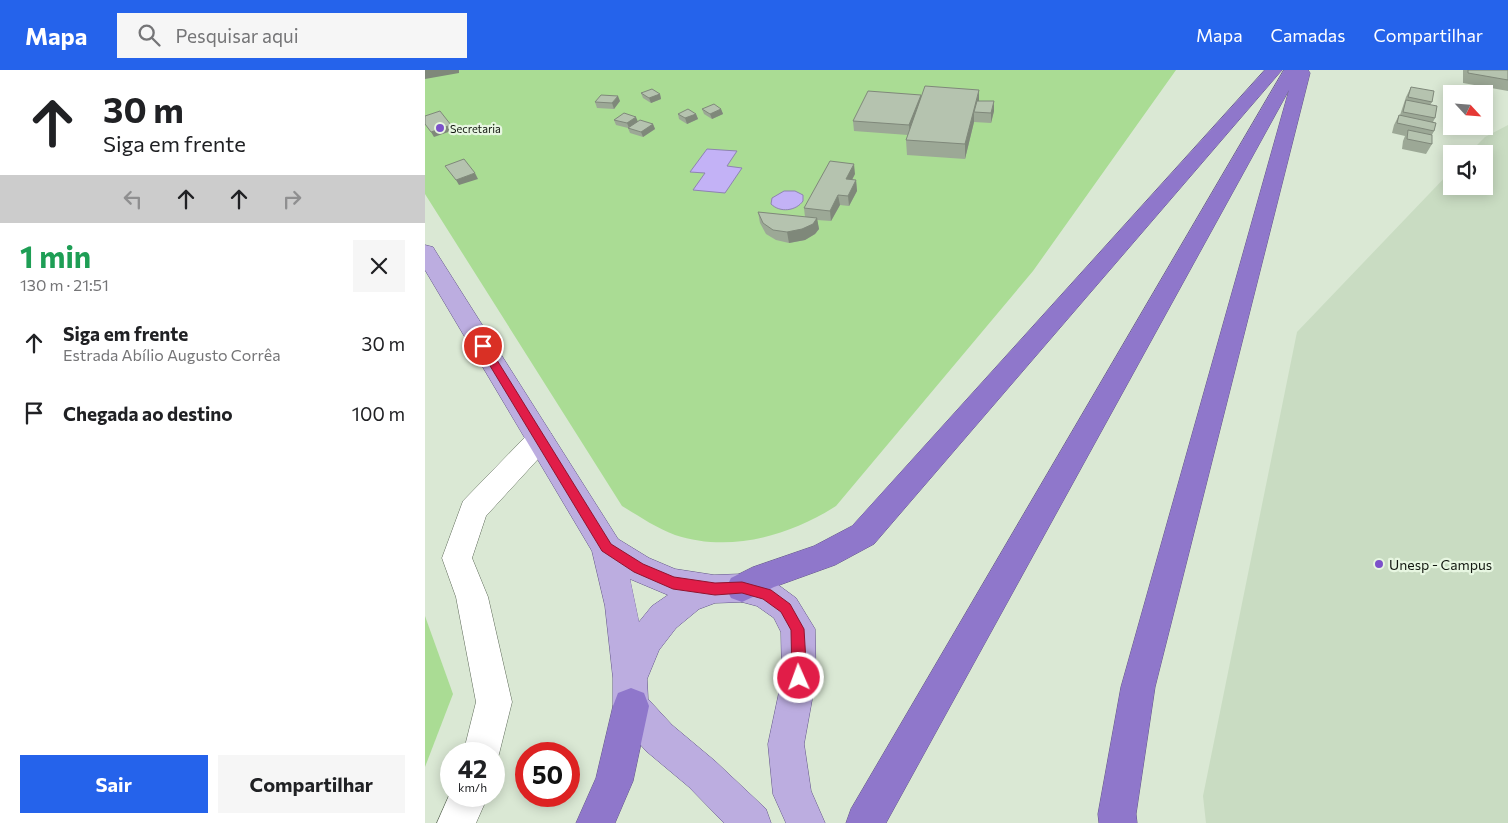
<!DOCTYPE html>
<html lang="pt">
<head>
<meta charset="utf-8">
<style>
  body { margin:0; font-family:Commissioner,sans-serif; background:#f6f6f6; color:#202124; height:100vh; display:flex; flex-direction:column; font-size:19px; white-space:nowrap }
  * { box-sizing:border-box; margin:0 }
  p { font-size:16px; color:#757577 }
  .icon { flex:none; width:28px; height:28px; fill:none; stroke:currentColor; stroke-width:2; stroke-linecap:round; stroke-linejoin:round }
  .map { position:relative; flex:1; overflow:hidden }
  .sheet { display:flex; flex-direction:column; background:#fff; width:425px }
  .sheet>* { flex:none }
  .top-card { background:#fff; color:#202124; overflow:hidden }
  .needle { width:32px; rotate:116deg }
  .fabs { position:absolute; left:1018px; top:15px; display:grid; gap:10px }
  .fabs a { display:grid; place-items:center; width:50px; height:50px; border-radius:0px; background:#fff; box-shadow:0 2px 12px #0003; font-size:25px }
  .speed { position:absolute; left:15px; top:672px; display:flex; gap:10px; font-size:25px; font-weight:700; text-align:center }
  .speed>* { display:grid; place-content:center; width:65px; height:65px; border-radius:50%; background:#fff; box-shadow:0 2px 12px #0003; line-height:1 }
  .speed small { font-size:12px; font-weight:400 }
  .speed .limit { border:8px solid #d22; background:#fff; color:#111 }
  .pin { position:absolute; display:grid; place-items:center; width:42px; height:42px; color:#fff; margin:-21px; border:2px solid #fff; border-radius:50%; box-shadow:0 1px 5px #0007 }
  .me { position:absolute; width:55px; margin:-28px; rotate:358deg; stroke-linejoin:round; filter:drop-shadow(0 0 4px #0008) }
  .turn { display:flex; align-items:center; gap:18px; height:105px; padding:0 20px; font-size:22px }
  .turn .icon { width:65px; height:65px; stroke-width:2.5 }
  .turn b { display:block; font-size:35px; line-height:42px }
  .lanes { display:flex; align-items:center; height:48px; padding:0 20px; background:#0003; justify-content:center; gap:25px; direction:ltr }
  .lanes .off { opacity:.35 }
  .round { display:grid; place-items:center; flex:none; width:52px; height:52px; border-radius:0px; background:#f6f6f6 }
  .headline { display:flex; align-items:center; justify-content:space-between; height:85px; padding:0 20px }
  h1 { font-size:30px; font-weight:700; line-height:38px; color:#1e9e55 }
  .button { display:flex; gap:10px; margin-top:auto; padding:10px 20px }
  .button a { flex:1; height:58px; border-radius:0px; background:#2563eb; color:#fff; font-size:20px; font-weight:700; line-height:58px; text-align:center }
  .button a+a { background:#f6f6f6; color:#202124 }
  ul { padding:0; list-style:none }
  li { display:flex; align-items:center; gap:15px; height:70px; padding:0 20px }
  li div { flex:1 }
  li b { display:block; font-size:19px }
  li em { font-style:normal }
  header { display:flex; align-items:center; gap:30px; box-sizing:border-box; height:70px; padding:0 25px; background:#2563eb; color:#fff }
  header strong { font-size:24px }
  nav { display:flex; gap:28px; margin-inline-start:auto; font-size:18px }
  .search { width:350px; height:45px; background:#f6f6f6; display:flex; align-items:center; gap:12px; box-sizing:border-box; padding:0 18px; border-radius:0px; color:#757577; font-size:19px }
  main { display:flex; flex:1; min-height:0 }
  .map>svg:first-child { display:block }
</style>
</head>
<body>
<header>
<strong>Mapa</strong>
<div class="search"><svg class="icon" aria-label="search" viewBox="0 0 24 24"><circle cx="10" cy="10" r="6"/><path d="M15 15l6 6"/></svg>Pesquisar aqui</div>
<nav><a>Mapa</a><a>Camadas</a><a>Compartilhar</a></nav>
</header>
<main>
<section class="sheet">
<div class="top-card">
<div class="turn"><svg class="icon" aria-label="ahead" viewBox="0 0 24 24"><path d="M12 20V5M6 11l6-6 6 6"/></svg><div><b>30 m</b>Siga em frente</div></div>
<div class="lanes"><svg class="icon off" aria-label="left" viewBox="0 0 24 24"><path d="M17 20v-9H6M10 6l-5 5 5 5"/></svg><svg class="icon" aria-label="ahead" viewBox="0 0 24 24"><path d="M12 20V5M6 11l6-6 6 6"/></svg><svg class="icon" aria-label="ahead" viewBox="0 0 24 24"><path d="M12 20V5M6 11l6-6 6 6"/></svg><svg class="icon off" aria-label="right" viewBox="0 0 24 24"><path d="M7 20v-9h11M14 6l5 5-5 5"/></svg></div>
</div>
<div class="headline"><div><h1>1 min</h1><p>130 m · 21:51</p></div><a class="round"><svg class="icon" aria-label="close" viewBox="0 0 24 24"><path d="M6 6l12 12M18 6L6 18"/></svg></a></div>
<ul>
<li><svg class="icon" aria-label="ahead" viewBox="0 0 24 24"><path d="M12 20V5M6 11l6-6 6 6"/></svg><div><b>Siga em frente</b><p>Estrada Abílio Augusto Corrêa</p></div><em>30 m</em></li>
<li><svg class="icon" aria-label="arrive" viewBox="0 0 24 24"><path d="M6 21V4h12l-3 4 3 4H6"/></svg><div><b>Chegada ao destino</b></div><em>100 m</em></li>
</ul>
<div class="button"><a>Sair</a><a>Compartilhar</a></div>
</section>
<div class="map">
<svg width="1083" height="753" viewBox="0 0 1083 753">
  <rect width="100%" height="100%" fill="#dae8d4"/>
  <path fill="#c9dcc2" d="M1083,55V753H781L778,726L872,262L1026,101V116H1059V84H1043L1060,67Z"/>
  <g fill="#aadc94">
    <path d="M0,0H751L608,201L411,436C364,466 305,483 250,465C231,458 214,446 197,436L0,124Z"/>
    <path d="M0,546L28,624L0,697Z"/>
  </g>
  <g fill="#c3b2f6" stroke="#8e83b1">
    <path d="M282,79L312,81L302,96L317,98L300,123L268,120L280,103L265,102Z"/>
    <path d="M359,121H370L378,125V131C371,141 355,143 346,134L347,128Z"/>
  </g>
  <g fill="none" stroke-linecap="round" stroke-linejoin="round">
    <g stroke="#5d6958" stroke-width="1">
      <g id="minor">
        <path d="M115,358L125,362L129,369L125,376L61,446L47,488L63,527L87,632L74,684L69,697V684H38L51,632L31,527L17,488L38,431L105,362Z"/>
        <path d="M26,721V726H63L51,753H12Z"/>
      </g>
    </g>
    <g stroke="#635589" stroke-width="1">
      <path id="major" d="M0,175L8,177L11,182L193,469L224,488L250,499L289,505L317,504L352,514L371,528L390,559L391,608L379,674L386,721L400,753H361L348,724L343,674L357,608L356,562L349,548L332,536L317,532L290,533L274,539L251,558L234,580L222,609L223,629L247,655L290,691L341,739L346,753H299L264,717L221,681L193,649L188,636V608L180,536L167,481L0,200ZM205,509L243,525L227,536L214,552Z"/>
    </g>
    <g stroke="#635589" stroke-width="1">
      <g id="highway">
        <path d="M840,0H857L449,474L410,495L349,517L317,532L306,528L301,518L306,508L328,497L389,476L427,456Z"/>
        <path d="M859,0H883L885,3L730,617L711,744L712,753H674L673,744L696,617L864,20L461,753H421L426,739Z"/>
        <path d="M206,618L219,623L224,636L208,711L190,753H151L171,708L188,636L193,623Z"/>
      </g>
    </g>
    <use href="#minor" fill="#fff" fill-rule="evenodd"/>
    <use href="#major" fill="#bcade0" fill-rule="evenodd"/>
    <use href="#highway" fill="#8f77cb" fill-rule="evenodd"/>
  </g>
  <g fill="#9ca896">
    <path d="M1038,0H1083V21L1038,13Z"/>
    <path d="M986,17L1007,32L1005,35L1010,48L1008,52L1009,61L1007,65V74L1001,84L977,79L978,71L980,66L967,63L969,55L974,45H975L981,27Z"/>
    <path d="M554,20V31L569,41L566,53L549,52L540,89L482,85L481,70L483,65L429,61L428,51L496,27Z"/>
    <path d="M216,23L235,24L236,29L226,33L218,28Z"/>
    <path d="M195,31L189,39L172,38L170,32Z"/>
    <path d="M277,39H296L298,44L287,49L279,44Z"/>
    <path d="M253,44H271L273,49L262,54L254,49Z"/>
    <path d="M189,50L213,51L228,54L230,59L218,67L205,63L203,58L191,55Z"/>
    <path d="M430,104L427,110H431L432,121L424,136L415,135L406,151L392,150L394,159L390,164L380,170L364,173L351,170L341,164L335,153L333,142L380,147L379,138Z"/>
  </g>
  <g fill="#7f887a">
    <path d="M0,0H34V3L0,9Z"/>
    <path d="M554,20V34L549,42V52L540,89V74Z"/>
    <path d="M235,24L236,29L226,33L224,28Z"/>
    <path d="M496,25L497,35L485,65L484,55Z"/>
    <path d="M193,26L195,31L189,39L187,33Z"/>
    <path d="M569,31V41L566,53V43Z"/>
    <path d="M296,39L298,44L287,49L285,44Z"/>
    <path d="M271,44L273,49L262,54L260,48Z"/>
    <path d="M211,47L213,52L204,58L202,53Z"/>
    <path d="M228,54L230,59L218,67L216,62Z"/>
    <path d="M26,55L29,60L9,67L6,62Z"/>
    <path d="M429,94L430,104L422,119L421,109Z"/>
    <path d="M50,103L53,109L34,115L31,110Z"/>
    <path d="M431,110L432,121L424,136L423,126Z"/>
    <path d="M413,125L415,135L406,151L405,141Z"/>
    <path d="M392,148L394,159L390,164L380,170L364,173L362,162Z"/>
  </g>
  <g fill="#b5c3af" stroke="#7f887a">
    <path d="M1043,0H1083V10L1043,3Z"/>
    <path d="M500,16L554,20L540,74L481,70Z"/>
    <path d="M986,17L1009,21L1007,32L983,27Z"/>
    <path d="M227,19L235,24L224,28L216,23Z"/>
    <path d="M443,21L496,25L484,55L428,51Z"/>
    <path d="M176,25L193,26L187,33L170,32Z"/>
    <path d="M981,30L1012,36L1010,48L978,42Z"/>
    <path d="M552,31H569L566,43L549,42Z"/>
    <path d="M289,34L296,39L285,44L277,39Z"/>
    <path d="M263,39L271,44L260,48L253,44Z"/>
    <path d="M15,41L26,55L6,62L0,54V46Z"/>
    <path d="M199,43L211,47L202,53L189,50Z"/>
    <path d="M974,45L1011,53L1009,61L972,53Z"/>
    <path d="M215,50L228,54L216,62L203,58Z"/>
    <path d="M983,60L1007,65V74L982,69Z"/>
    <path d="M39,89L50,103L31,110L20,96Z"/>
    <path d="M405,91L429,94L421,109L431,110L423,126L413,125L405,141L379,138Z"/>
    <path d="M333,142L392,148L388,154L377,159L362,162L348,160L338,153Z"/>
  </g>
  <path fill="#e11d48" stroke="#92132f" d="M58,273L62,274L186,474L218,494L249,507L290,513L317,512L346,520L365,534L379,559L382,608L379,613L374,615L369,613L367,608L366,560L356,542L338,529L317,523L290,525L248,519L209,502L177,481L53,276Z"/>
  <g fill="#7c51ca" stroke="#e7f6e1" stroke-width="2">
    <circle cx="15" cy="58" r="5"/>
    <circle cx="954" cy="494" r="5"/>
  </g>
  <g text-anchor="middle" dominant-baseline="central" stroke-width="4.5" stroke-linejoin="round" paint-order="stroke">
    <g font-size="11" fill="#11160f" stroke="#e7f6e1" text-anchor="start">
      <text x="25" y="58">Secretaria</text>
    </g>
    <g font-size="14" fill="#11160f" stroke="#e7f6e1" text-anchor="start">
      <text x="964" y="494">Unesp - Campus</text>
    </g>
  </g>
</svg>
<div class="fabs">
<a><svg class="needle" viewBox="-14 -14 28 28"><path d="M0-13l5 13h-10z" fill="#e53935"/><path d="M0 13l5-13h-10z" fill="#757577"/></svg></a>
<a><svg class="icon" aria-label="sound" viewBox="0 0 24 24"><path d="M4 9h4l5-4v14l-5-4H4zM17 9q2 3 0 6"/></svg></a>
</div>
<div class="speed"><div>42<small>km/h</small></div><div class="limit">50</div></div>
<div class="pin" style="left:58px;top:276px;background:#d93025"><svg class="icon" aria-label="arrive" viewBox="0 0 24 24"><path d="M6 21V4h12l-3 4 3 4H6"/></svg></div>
<svg class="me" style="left:374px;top:608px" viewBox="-20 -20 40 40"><circle r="17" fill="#e11d48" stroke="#fff" stroke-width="3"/><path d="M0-11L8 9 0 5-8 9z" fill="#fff"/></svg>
</div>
</main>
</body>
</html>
